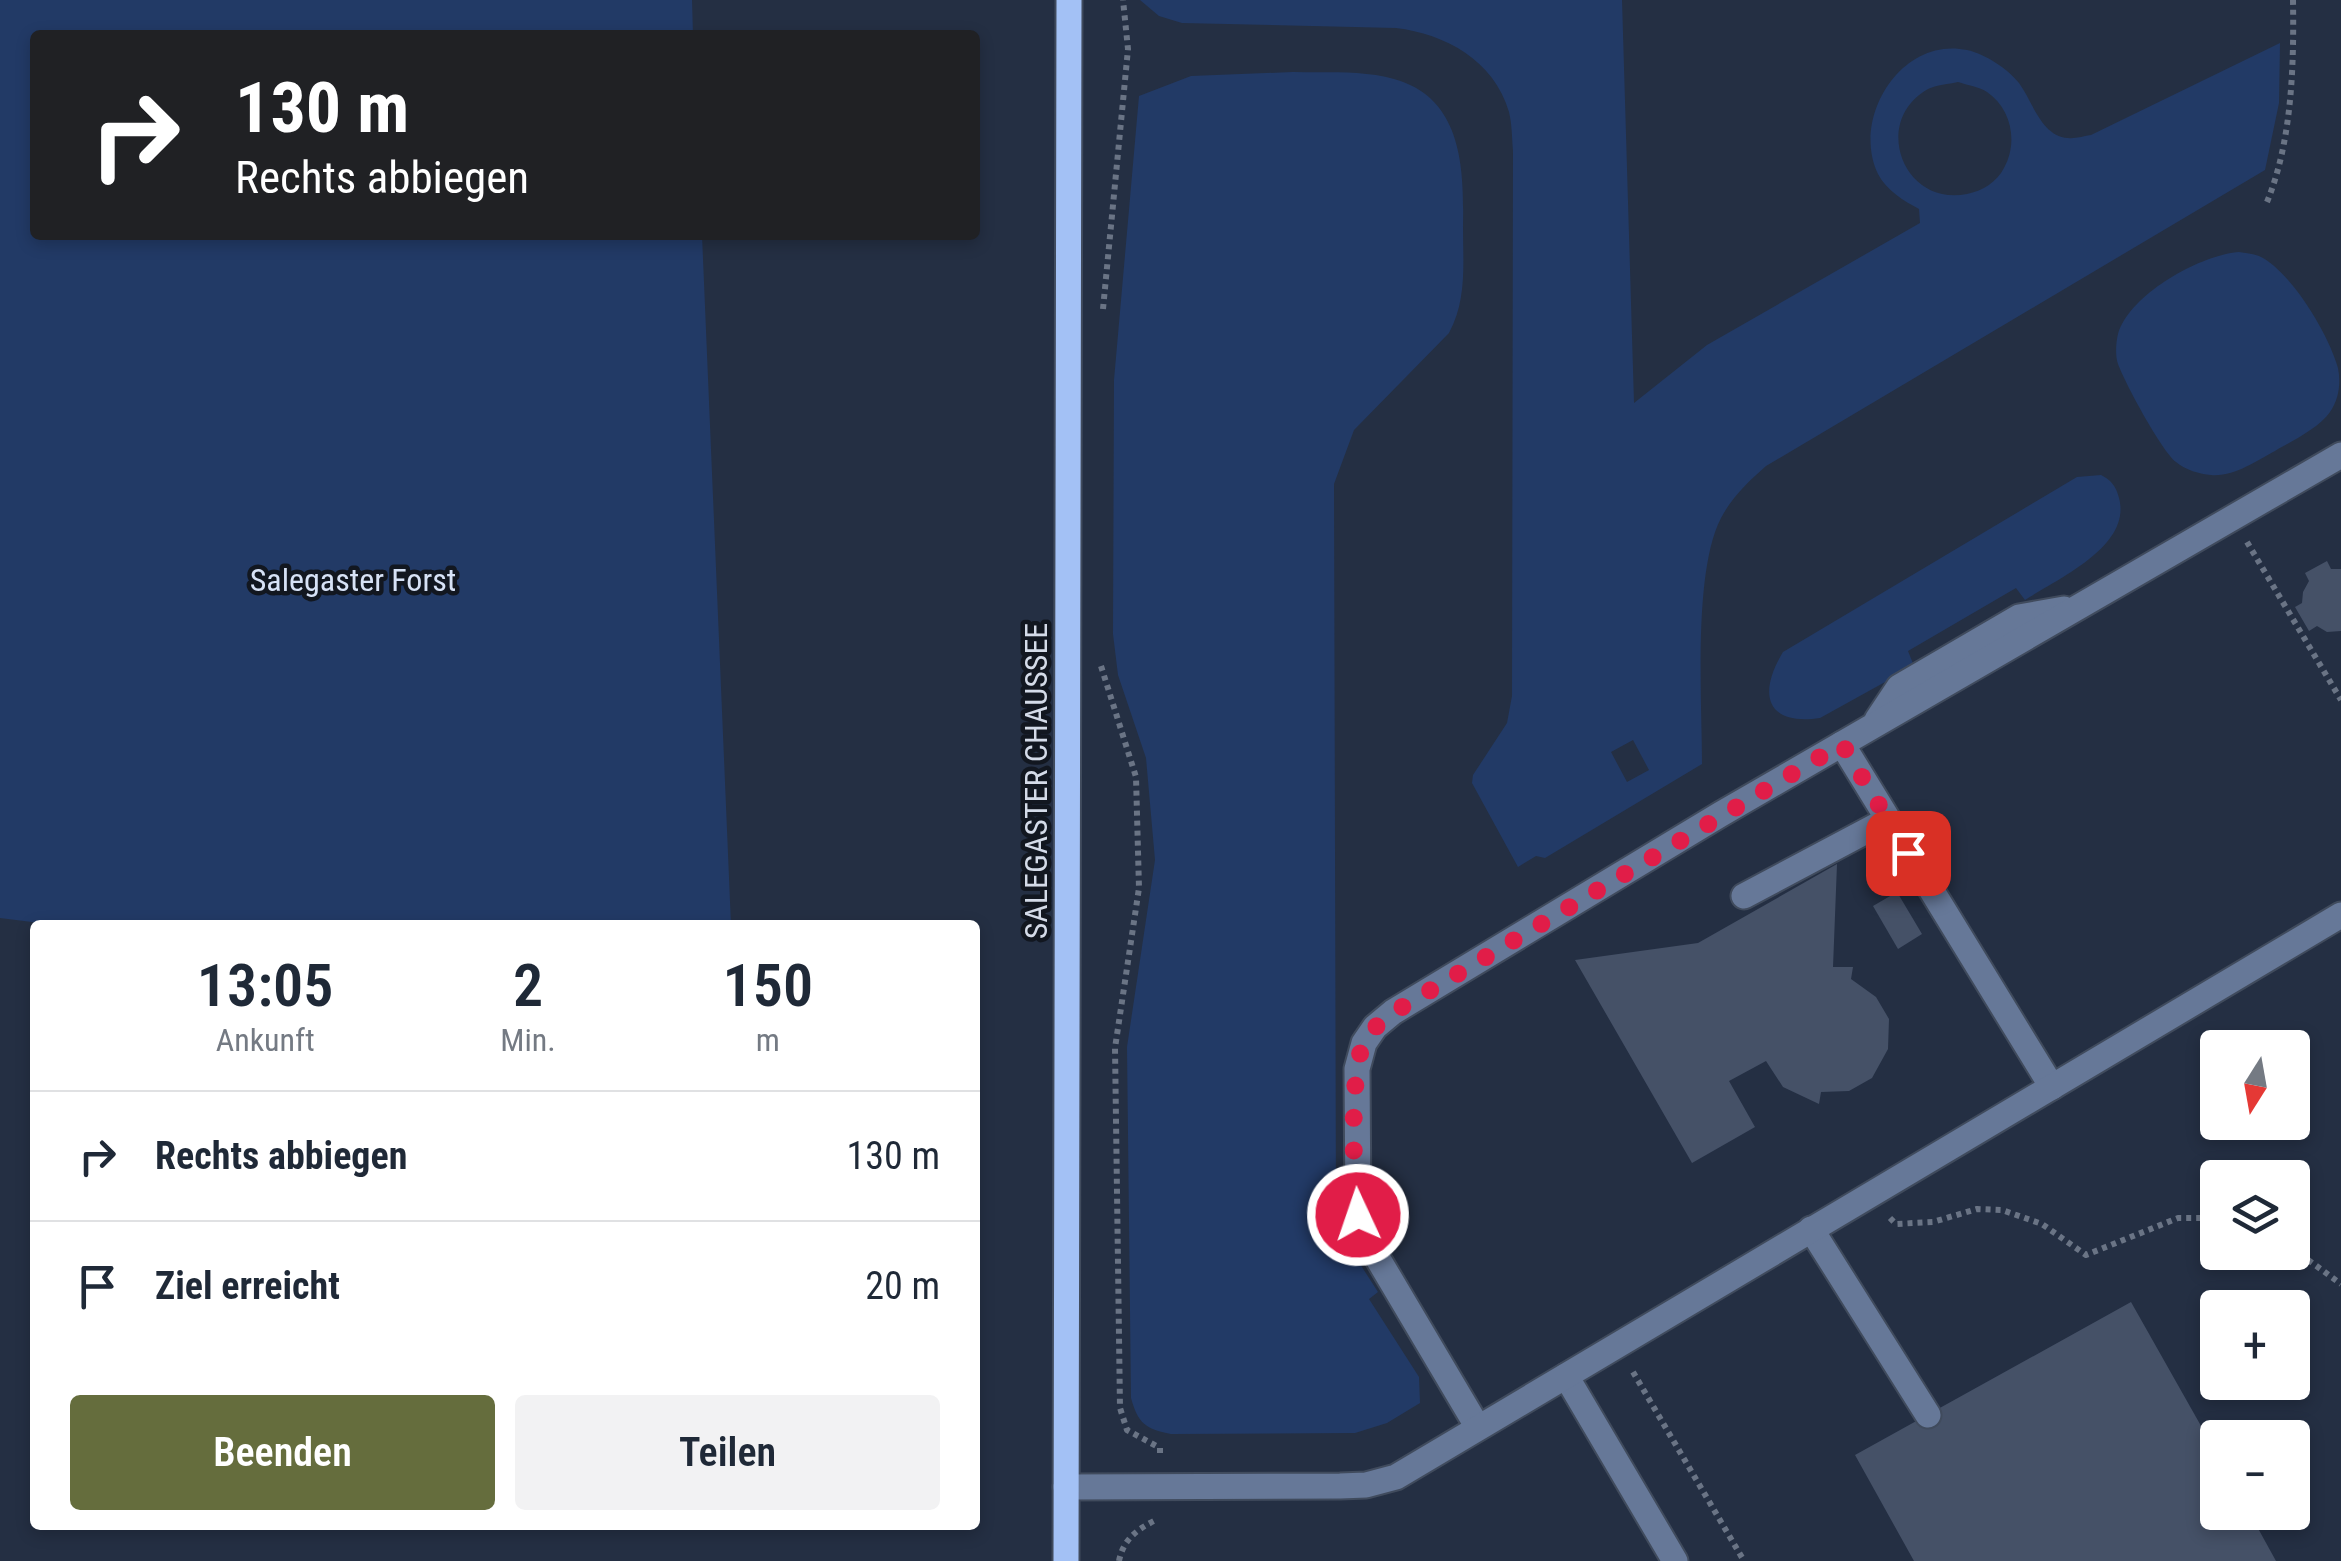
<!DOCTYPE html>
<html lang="de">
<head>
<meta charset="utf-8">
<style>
  body { margin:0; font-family:"Roboto Condensed",sans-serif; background:#f2f2f3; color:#1f2937; height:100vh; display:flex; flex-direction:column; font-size:38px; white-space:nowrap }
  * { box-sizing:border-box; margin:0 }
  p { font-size:32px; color:#747a83 }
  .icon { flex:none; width:55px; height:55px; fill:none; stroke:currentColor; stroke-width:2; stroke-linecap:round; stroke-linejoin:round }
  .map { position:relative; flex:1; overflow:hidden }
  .sheet { position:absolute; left:30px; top:920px; width:950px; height:610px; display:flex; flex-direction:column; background:#fff; border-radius:10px; box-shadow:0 5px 15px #0003 }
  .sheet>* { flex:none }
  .guide { position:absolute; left:30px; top:30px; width:950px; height:210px; border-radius:10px; box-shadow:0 5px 15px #0003; background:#202124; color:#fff; overflow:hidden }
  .needle { width:65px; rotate:191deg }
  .controls { position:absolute; left:2200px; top:1030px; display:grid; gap:20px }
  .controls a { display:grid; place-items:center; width:110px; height:110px; border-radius:10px; background:#fff; box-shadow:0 5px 15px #0003; font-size:50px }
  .pin { position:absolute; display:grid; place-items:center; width:85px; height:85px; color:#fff; margin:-42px; border-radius:20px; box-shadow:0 5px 15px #0006 }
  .me { position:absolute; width:110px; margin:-55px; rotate:357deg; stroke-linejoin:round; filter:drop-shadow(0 0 8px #0008) }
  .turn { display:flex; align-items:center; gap:35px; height:210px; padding:0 40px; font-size:45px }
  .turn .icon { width:130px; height:130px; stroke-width:2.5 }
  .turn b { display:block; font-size:70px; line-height:85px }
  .eta { display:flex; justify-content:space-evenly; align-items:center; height:170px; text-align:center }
  .eta b { font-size:60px; font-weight:600; line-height:70px }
  .button { display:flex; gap:20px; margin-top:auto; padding:20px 40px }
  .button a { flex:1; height:115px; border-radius:10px; background:#656d3d; color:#fff; font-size:40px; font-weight:600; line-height:115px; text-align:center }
  .button a+a { background:#f2f2f3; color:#1f2937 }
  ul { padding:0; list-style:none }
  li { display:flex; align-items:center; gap:30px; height:130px; padding:0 40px; border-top:2px solid #e0e1e3 }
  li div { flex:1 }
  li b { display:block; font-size:38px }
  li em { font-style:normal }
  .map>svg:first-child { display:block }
</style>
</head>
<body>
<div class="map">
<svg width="2341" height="1561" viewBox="0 0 2341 1561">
  <rect width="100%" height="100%" fill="#242f43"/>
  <g fill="#223a66" fill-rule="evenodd">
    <path d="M0,0H692L693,35H35V235H702L731,925H56L0,918Z"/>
    <path d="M1140,0H1622L1634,403L1707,345L1920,223L1919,209C1904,201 1886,190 1878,174C1851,118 1901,36 1967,50C1985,54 2007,68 2019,83C2033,102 2041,136 2068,138C2075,139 2084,136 2091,135L2280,43L2279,103L2265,170L1766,466C1749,481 1732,497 1721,518C1693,572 1702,700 1702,764L1545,858L1536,856L1518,867L1472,783L1473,775L1507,723L1512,696L1513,151C1512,139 1512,124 1509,112C1494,60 1445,34 1396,28L1182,23L1159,16ZM1958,82C1967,85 1980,87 1987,92C2012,109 2018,143 2004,168C1997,182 1982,191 1967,194C1903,207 1871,121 1928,89C1936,85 1949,84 1958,82ZM1633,740L1649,770L1627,782L1611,752Z"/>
    <path d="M1293,72C1325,73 1363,70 1394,79C1463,98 1464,169 1463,227C1463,264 1467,300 1449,333L1354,430L1334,484L1336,1214L1342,1236L1378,1292L1369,1299L1419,1377L1420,1403L1387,1423L1355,1433L1171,1434C1145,1429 1138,1423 1131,1398L1127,1047L1155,860L1146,758L1118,675L1113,634L1114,380L1139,96L1191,76Z"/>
    <path d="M2239,252C2246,253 2255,254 2261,257C2292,273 2329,335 2338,368C2341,383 2339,399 2330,412C2319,428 2292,441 2275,451C2256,461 2234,477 2211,475C2200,474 2185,470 2176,462C2161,450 2125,383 2118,364C2115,356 2116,342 2118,334C2130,294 2200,255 2239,252Z"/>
    <path d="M2101,475C2111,480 2116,486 2119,498C2132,546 2059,578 2025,600L2016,588L1908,651L1914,666L1820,718C1765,726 1758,693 1783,652L2077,477Z"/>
  </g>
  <g fill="#455167">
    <path d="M2327,561L2331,569H2341V631L2327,632L2317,626L2309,631L2295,607L2302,603L2303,592L2309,581L2305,573Z"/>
    <path d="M1837,864L1833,967H1853L1851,979L1876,997L1889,1019L1888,1049L1872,1078L1849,1091L1821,1092L1819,1104L1783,1087L1766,1061L1729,1081L1755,1127L1692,1163L1575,960L1698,943Z"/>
    <path d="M1897,892L1922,934L1898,949L1873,906Z"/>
    <path d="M2131,1302L2218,1456V1512H2249L2276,1561H1914L1855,1455Z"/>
  </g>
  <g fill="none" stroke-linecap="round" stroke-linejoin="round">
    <g stroke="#404b5d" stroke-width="29">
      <g id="minor">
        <path d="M1877,720L1899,687L2019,617L2064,609"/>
        <path d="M1842,744L2052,1087"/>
        <path d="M1744,896L1887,820"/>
        <path d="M1811,1229L1928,1415"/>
        <path d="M1566,1376L1675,1561"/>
        <path d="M1477,1426L1374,1252L1358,1215L1357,1069L1364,1043L1375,1027L1393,1012L1721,814L2341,455"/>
        <path d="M1066,1487L1340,1486L1366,1485L1396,1477L2341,915"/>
      </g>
    </g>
    <g stroke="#404b5d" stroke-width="29">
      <path id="major" d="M1066,1561L1069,0"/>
    </g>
    <g stroke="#6a7485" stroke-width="6" stroke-dasharray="5 5" stroke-linecap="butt">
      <path d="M2267,202C2292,141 2294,66 2293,0"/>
      <path d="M1103,309L1128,49L1123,0"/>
      <path d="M2247,542L2341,700"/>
      <path d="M1101,666L1136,777L1139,888L1115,1048L1120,1408L1127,1430L1160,1448V1457"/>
      <path d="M1890,1218L1896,1224L1933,1222L1977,1209L2002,1210L2042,1224L2086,1255L2178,1218H2218"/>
      <path d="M2292,1248L2341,1284"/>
      <path d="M1633,1372L1744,1561"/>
      <path d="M1119,1561C1123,1540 1137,1529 1156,1520"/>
    </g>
    <use href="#minor" stroke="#667898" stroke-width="25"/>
    <use href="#major" stroke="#a3c1f5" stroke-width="25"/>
  </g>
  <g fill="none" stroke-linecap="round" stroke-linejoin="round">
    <path stroke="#e11d48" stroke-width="18" stroke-dasharray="0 32.4" d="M1358,1215C1353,1180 1349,1069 1365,1040C1372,1028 1383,1021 1394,1012L1842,744L1908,853"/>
  </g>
  <g text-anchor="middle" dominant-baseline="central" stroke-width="9" stroke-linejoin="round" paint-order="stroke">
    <g font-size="32" fill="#d7e2f6" stroke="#121720">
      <text x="353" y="580">Salegaster Forst</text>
    </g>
    <g font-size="32" fill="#d4dbe8" stroke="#121720">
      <text transform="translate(1036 781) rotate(-90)">SALEGASTER CHAUSSEE</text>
    </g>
  </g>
</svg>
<div class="controls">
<a><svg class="needle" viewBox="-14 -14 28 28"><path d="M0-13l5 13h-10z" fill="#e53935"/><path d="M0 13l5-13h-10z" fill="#747a83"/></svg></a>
<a><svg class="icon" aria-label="layers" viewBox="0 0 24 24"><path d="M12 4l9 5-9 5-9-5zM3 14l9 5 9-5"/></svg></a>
<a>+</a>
<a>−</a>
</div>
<div class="pin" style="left:1908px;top:853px;background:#d93025"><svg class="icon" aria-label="arrive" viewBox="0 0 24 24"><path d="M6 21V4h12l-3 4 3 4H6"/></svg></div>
<svg class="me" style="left:1358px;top:1215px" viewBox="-20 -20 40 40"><circle r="17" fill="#e11d48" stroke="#fff" stroke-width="3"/><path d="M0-11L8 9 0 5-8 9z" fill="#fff"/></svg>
<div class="guide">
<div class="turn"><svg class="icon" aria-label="right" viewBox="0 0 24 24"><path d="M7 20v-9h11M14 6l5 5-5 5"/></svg><div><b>130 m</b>Rechts abbiegen</div></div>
</div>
<section class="sheet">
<div class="eta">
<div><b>13:05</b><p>Ankunft</p></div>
<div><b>2</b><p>Min.</p></div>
<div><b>150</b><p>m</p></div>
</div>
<ul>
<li><svg class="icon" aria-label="right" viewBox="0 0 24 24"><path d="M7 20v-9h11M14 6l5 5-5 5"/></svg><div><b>Rechts abbiegen</b></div><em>130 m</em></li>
<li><svg class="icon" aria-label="arrive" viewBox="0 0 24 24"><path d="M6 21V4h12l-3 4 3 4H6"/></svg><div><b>Ziel erreicht</b></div><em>20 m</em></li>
</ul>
<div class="button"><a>Beenden</a><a>Teilen</a></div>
</section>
</div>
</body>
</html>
